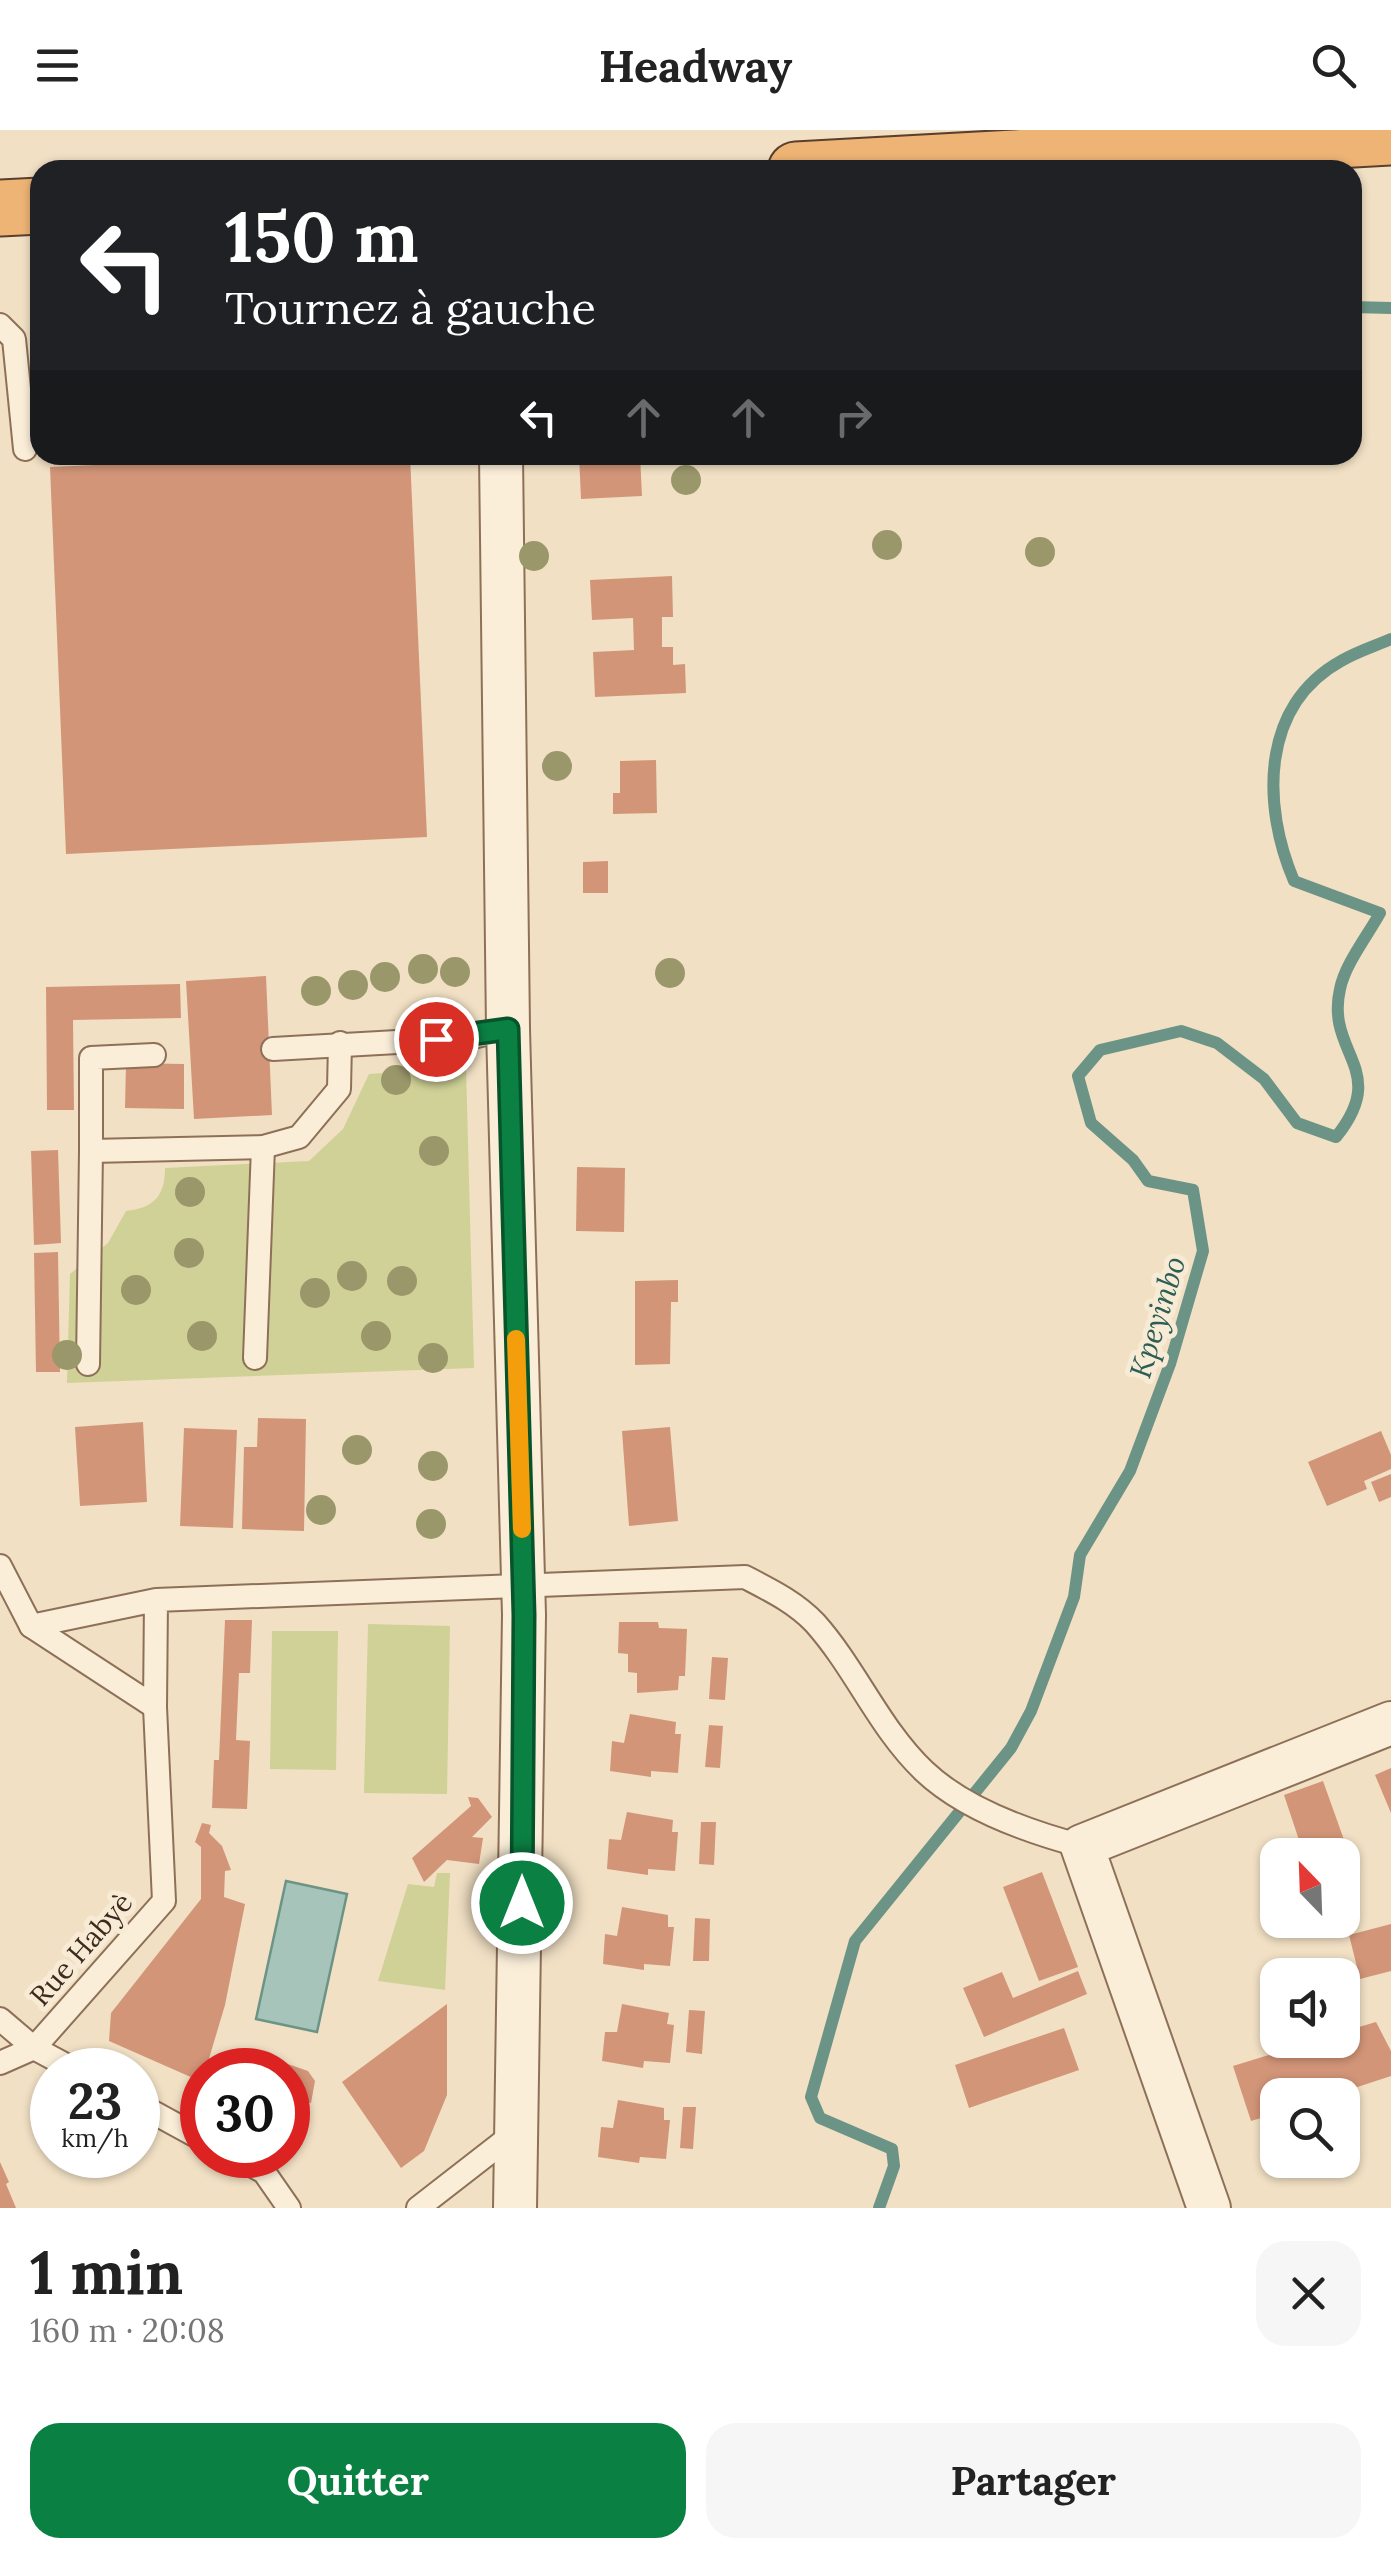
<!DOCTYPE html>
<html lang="fr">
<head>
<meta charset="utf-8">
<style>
  body { margin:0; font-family:Lora,serif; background:#f6f6f6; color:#222; height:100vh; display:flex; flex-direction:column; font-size:38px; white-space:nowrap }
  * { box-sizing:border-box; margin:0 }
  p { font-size:32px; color:#767676 }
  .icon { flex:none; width:55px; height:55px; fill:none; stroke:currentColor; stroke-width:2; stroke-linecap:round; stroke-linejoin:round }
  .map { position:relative; height:2078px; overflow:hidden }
  .side { display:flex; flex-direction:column; background:#fff; flex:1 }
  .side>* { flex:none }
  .guide { position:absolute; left:30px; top:30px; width:1332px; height:305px; border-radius:30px; box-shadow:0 2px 8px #0004; background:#202124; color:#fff; overflow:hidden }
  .needle { width:65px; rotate:337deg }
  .controls { position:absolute; left:1260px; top:1708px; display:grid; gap:20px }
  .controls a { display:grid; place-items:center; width:100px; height:100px; border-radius:20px; background:#fff; box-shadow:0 2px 8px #0004; font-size:50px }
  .speed { position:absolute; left:30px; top:1918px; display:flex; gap:20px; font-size:50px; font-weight:700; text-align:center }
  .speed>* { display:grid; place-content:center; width:130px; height:130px; border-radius:50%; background:#fff; box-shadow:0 2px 8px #0004; line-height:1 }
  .speed small { font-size:25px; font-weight:400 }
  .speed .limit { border:15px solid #d22; background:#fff; color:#111 }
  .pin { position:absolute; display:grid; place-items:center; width:85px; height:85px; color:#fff; margin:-42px; border:5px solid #fff; border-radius:50%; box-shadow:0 2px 10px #0007 }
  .me { position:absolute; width:110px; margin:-55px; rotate:0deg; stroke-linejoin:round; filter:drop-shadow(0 0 8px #0008) }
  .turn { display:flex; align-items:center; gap:35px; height:210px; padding:0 30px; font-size:45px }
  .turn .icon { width:130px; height:130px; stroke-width:2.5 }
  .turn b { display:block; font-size:70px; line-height:85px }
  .lanes { display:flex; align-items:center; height:95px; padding:0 30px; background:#0003; justify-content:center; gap:50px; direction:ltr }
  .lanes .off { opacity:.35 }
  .round { display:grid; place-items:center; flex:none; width:105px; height:105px; border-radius:30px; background:#f6f6f6 }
  .headline { display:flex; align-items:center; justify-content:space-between; height:170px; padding:0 30px }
  h1 { font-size:60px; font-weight:700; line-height:75px }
  .button { display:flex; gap:20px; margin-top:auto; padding:20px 30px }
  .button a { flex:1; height:115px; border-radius:30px; background:#0b8043; color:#fff; font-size:40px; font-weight:700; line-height:115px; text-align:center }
  .button a+a { background:#f6f6f6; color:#222 }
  header { display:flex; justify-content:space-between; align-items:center; height:130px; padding:0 30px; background:#fff; font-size:45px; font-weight:700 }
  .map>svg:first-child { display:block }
</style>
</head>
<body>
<header><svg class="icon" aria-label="menu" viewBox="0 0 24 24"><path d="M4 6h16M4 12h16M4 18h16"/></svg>Headway<svg class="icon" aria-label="search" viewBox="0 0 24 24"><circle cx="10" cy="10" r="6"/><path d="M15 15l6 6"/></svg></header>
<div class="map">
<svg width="1391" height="2078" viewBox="0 0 1391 2078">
  <rect width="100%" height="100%" fill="#f1e0c4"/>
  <g fill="#cfd197">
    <path d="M466,937L474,1238L67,1253L70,1144L108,1113L126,1081C154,1078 165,1066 165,1038L309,1031L343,999L369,944Z"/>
    <path d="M368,1494L450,1496L447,1664L364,1663Z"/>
    <path d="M272,1501H338L336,1640L270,1639Z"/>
    <path d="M437,1743H450L445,1860L378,1851L408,1754L434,1757Z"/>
  </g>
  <path fill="#a6c4b9" stroke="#6c9486" stroke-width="2.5" d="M286,1751L347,1764L317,1902L256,1889Z"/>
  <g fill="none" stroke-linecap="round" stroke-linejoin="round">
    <g stroke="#6c9486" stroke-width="12">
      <path d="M1352,177L1391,178"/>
      <path d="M879,2078L894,2036L892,2019L820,1988L811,1967L855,1811L1011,1618L1031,1581L1074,1467L1080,1425L1130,1341L1170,1234L1203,1121L1193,1060L1148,1051L1133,1030L1091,993L1078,946L1100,920L1181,901L1217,913L1264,949L1297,993L1336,1007C1391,939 1325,924 1340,859C1345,834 1368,805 1380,783L1294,751C1262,676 1260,576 1341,531C1356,522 1375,516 1391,509"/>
    </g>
  </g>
  <g fill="#d29578">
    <path d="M322,325H410L427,707L66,724L50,337Z"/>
    <path d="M579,325H640L642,366L581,369Z"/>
    <path d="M672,446L673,487H662V517H673V535L685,534L686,563L595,567L593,522L634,520L633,488L592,490L590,450Z"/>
    <path d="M656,630L657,683L613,684V663H620V631Z"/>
    <path d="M608,731V763H583V732Z"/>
    <path d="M266,846L272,985L194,989L186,851Z"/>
    <path d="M180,854L181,888L73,890L74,980H47L46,857Z"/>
    <path d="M126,933L184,934V979L125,978Z"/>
    <path d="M58,1020L61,1113L34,1115L31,1021Z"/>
    <path d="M577,1037L625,1038L624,1102L576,1101Z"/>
    <path d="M58,1122L60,1242H36L34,1123Z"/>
    <path d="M678,1150V1172H671L670,1234L635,1235V1151Z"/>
    <path d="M258,1288L306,1289L304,1401L242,1399L244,1317H257Z"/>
    <path d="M143,1292L147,1372L80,1376L75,1297Z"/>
    <path d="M670,1297L678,1391L629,1396L622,1301Z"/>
    <path d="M184,1298L237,1300L233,1398L180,1396Z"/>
    <path d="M1381,1301L1391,1325V1339L1364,1351L1367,1359L1327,1376L1308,1332Z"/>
    <path d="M1391,1344V1367L1379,1372L1371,1352Z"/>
    <path d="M225,1490H252L250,1543H239L236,1610L250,1611L247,1679L212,1678L214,1630H219Z"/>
    <path d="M619,1492H658L659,1498L687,1499L685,1546H679L678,1560L637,1563V1543L628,1542V1524L618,1523Z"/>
    <path d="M712,1527L728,1528L725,1570L709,1569Z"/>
    <path d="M630,1584L676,1592L675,1604H681L678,1643L651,1641V1647L610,1641L612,1611L624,1613Z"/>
    <path d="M709,1595L723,1596L720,1638L705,1637Z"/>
    <path d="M1391,1638V1683L1375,1645Z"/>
    <path d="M1323,1651L1348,1721L1304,1725L1284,1665Z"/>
    <path d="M468,1667L478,1668L492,1687L472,1707L483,1708L479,1734L447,1730L424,1752L412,1728L471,1676Z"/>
    <path d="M627,1682L673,1690L672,1702H678L675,1741L648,1739V1745L607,1739L609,1709L621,1710Z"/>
    <path d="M701,1692H716L714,1735L699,1734Z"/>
    <path d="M202,1693L211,1695L209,1703L222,1716L231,1740L225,1741L224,1767L245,1774L225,1875L202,1952L109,1911L111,1883L201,1769V1717L195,1712Z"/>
    <path d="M1042,1742L1078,1837L1039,1851L1003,1757Z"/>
    <path d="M622,1777L668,1785V1797H674L670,1836L644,1834V1840L603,1834L605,1804L617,1806Z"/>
    <path d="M695,1788L710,1789L709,1831H693Z"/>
    <path d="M1391,1794V1841L1360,1849L1349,1805Z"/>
    <path d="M1078,1841L1087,1864L984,1907L963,1858L1002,1842L1013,1868Z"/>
    <path d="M447,1874V1965L424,2021L401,2038L342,1952Z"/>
    <path d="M622,1874L669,1883L667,1894L674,1895L670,1933L644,1931L643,1938L602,1931L605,1902H617Z"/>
    <path d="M689,1880L705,1881L702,1924L686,1922Z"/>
    <path d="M1376,1892L1391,1921V1946L1333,1965H1278V1983L1251,1991L1233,1936L1317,1910H1342V1902Z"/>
    <path d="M1064,1898L1079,1940L969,1978L955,1935Z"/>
    <path d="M285,1933L308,1941L315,1951L311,1973L288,1968V1940H272Z"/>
    <path d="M618,1970L664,1978V1990H670L666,2029L640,2027L639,2033L598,2027L601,1997L613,1998Z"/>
    <path d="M683,1977H696L693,2019L680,2018Z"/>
    <path d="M0,2032L9,2052L6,2054L16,2078H0Z"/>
  </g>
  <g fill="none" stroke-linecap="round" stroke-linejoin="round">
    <g stroke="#8e7059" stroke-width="26">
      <g id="service">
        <path d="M0,195L14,209L25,319"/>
        <path d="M273,919L468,908L508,899"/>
        <path d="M154,925L91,928V1021L263,1017L299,1007L339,959L340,913"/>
        <path d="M255,1228L263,1017"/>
        <path d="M88,1234L91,1021"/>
        <path d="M0,1436L31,1496"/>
        <path d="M156,1470L155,1577L31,1496L156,1470L745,1447C770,1460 795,1472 815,1493C856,1539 879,1598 924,1641C965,1680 1029,1702 1082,1716"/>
        <path d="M0,1889L34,1918L75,1940"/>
        <path d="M0,1933L34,1918L164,1771L155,1577"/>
        <path d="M138,1974L202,2009"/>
        <path d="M233,2025L264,2042L289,2078"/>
        <path d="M418,2078L517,2001"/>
      </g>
    </g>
    <g stroke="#8e7059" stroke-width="46">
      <g id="minor">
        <path d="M501,325L508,899L524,1485L515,2078"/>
        <path d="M1209,2078L1082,1716L1391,1593"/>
      </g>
    </g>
    <g stroke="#5b3f2d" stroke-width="59">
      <g id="trunk">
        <path d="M796,40L1391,7"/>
        <path d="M0,78L40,76"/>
      </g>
    </g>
    <use href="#service" stroke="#fbeed9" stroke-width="22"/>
    <use href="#minor" stroke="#fbeed9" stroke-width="42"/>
    <use href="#trunk" stroke="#eeb475" stroke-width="55"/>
  </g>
  <g fill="#9a976b">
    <circle cx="686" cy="350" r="15"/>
    <circle cx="887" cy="415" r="15"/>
    <circle cx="1040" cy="422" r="15"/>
    <circle cx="534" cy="426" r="15"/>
    <circle cx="557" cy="636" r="15"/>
    <circle cx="423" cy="839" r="15"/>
    <circle cx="455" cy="842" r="15"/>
    <circle cx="670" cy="843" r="15"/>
    <circle cx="385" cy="847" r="15"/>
    <circle cx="353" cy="855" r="15"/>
    <circle cx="316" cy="861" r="15"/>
    <circle cx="396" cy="950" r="15"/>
    <circle cx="434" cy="1021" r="15"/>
    <circle cx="190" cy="1062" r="15"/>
    <circle cx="189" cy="1123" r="15"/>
    <circle cx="352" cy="1146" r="15"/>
    <circle cx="402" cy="1151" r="15"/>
    <circle cx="136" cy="1160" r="15"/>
    <circle cx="315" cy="1163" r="15"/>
    <circle cx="202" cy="1206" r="15"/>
    <circle cx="376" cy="1206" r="15"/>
    <circle cx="67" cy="1225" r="15"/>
    <circle cx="433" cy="1228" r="15"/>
    <circle cx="357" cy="1320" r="15"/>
    <circle cx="433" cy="1336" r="15"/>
    <circle cx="321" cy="1380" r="15"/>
    <circle cx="431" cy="1394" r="15"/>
  </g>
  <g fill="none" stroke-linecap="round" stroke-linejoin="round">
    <g stroke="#07532c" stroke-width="25">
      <path id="route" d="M436,909L508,899L524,1485L522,1773"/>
    </g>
    <use href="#route" stroke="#0b8043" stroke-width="18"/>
    <path stroke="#f59e0b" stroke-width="18" d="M516,1209L522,1399"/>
  </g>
  <g text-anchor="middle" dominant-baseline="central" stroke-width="10" stroke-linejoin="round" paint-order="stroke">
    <g font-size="28" fill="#3d2a1e" stroke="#f8ebd5">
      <text transform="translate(81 1819) rotate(-49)">Rue Habyè</text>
    </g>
    <g font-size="30" font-style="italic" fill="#2c5e56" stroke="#f8ebd5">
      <text transform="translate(1157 1187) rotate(-73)">Kpeyinbo</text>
    </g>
  </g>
</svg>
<div class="controls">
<a><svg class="needle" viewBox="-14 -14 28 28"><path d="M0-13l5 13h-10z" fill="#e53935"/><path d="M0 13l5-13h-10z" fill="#767676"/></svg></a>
<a><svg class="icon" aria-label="sound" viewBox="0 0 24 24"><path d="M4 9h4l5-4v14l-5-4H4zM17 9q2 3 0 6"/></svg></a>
<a><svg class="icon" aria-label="search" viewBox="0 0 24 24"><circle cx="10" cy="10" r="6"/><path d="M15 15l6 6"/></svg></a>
</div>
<div class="speed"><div>23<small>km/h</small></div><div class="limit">30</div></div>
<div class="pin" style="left:436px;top:909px;background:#d93025"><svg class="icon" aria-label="arrive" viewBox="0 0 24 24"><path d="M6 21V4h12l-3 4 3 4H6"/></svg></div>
<svg class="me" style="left:522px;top:1773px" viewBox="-20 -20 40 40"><circle r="17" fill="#0b8043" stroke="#fff" stroke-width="3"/><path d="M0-11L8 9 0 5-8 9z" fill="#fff"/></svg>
<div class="guide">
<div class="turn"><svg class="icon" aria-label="left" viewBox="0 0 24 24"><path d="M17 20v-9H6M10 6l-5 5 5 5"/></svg><div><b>150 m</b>Tournez à gauche</div></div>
<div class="lanes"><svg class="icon" aria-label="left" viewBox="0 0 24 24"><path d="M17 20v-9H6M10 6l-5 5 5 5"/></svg><svg class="icon off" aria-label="ahead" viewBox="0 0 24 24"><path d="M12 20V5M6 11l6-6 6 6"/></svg><svg class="icon off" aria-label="ahead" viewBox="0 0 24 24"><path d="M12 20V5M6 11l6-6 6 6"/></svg><svg class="icon off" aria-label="right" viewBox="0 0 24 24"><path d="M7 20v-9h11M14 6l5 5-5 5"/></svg></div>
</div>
</div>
<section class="side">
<div class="headline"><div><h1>1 min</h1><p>160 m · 20:08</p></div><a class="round"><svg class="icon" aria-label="close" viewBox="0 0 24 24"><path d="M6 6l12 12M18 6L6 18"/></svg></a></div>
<div class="button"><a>Quitter</a><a>Partager</a></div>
</section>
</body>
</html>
